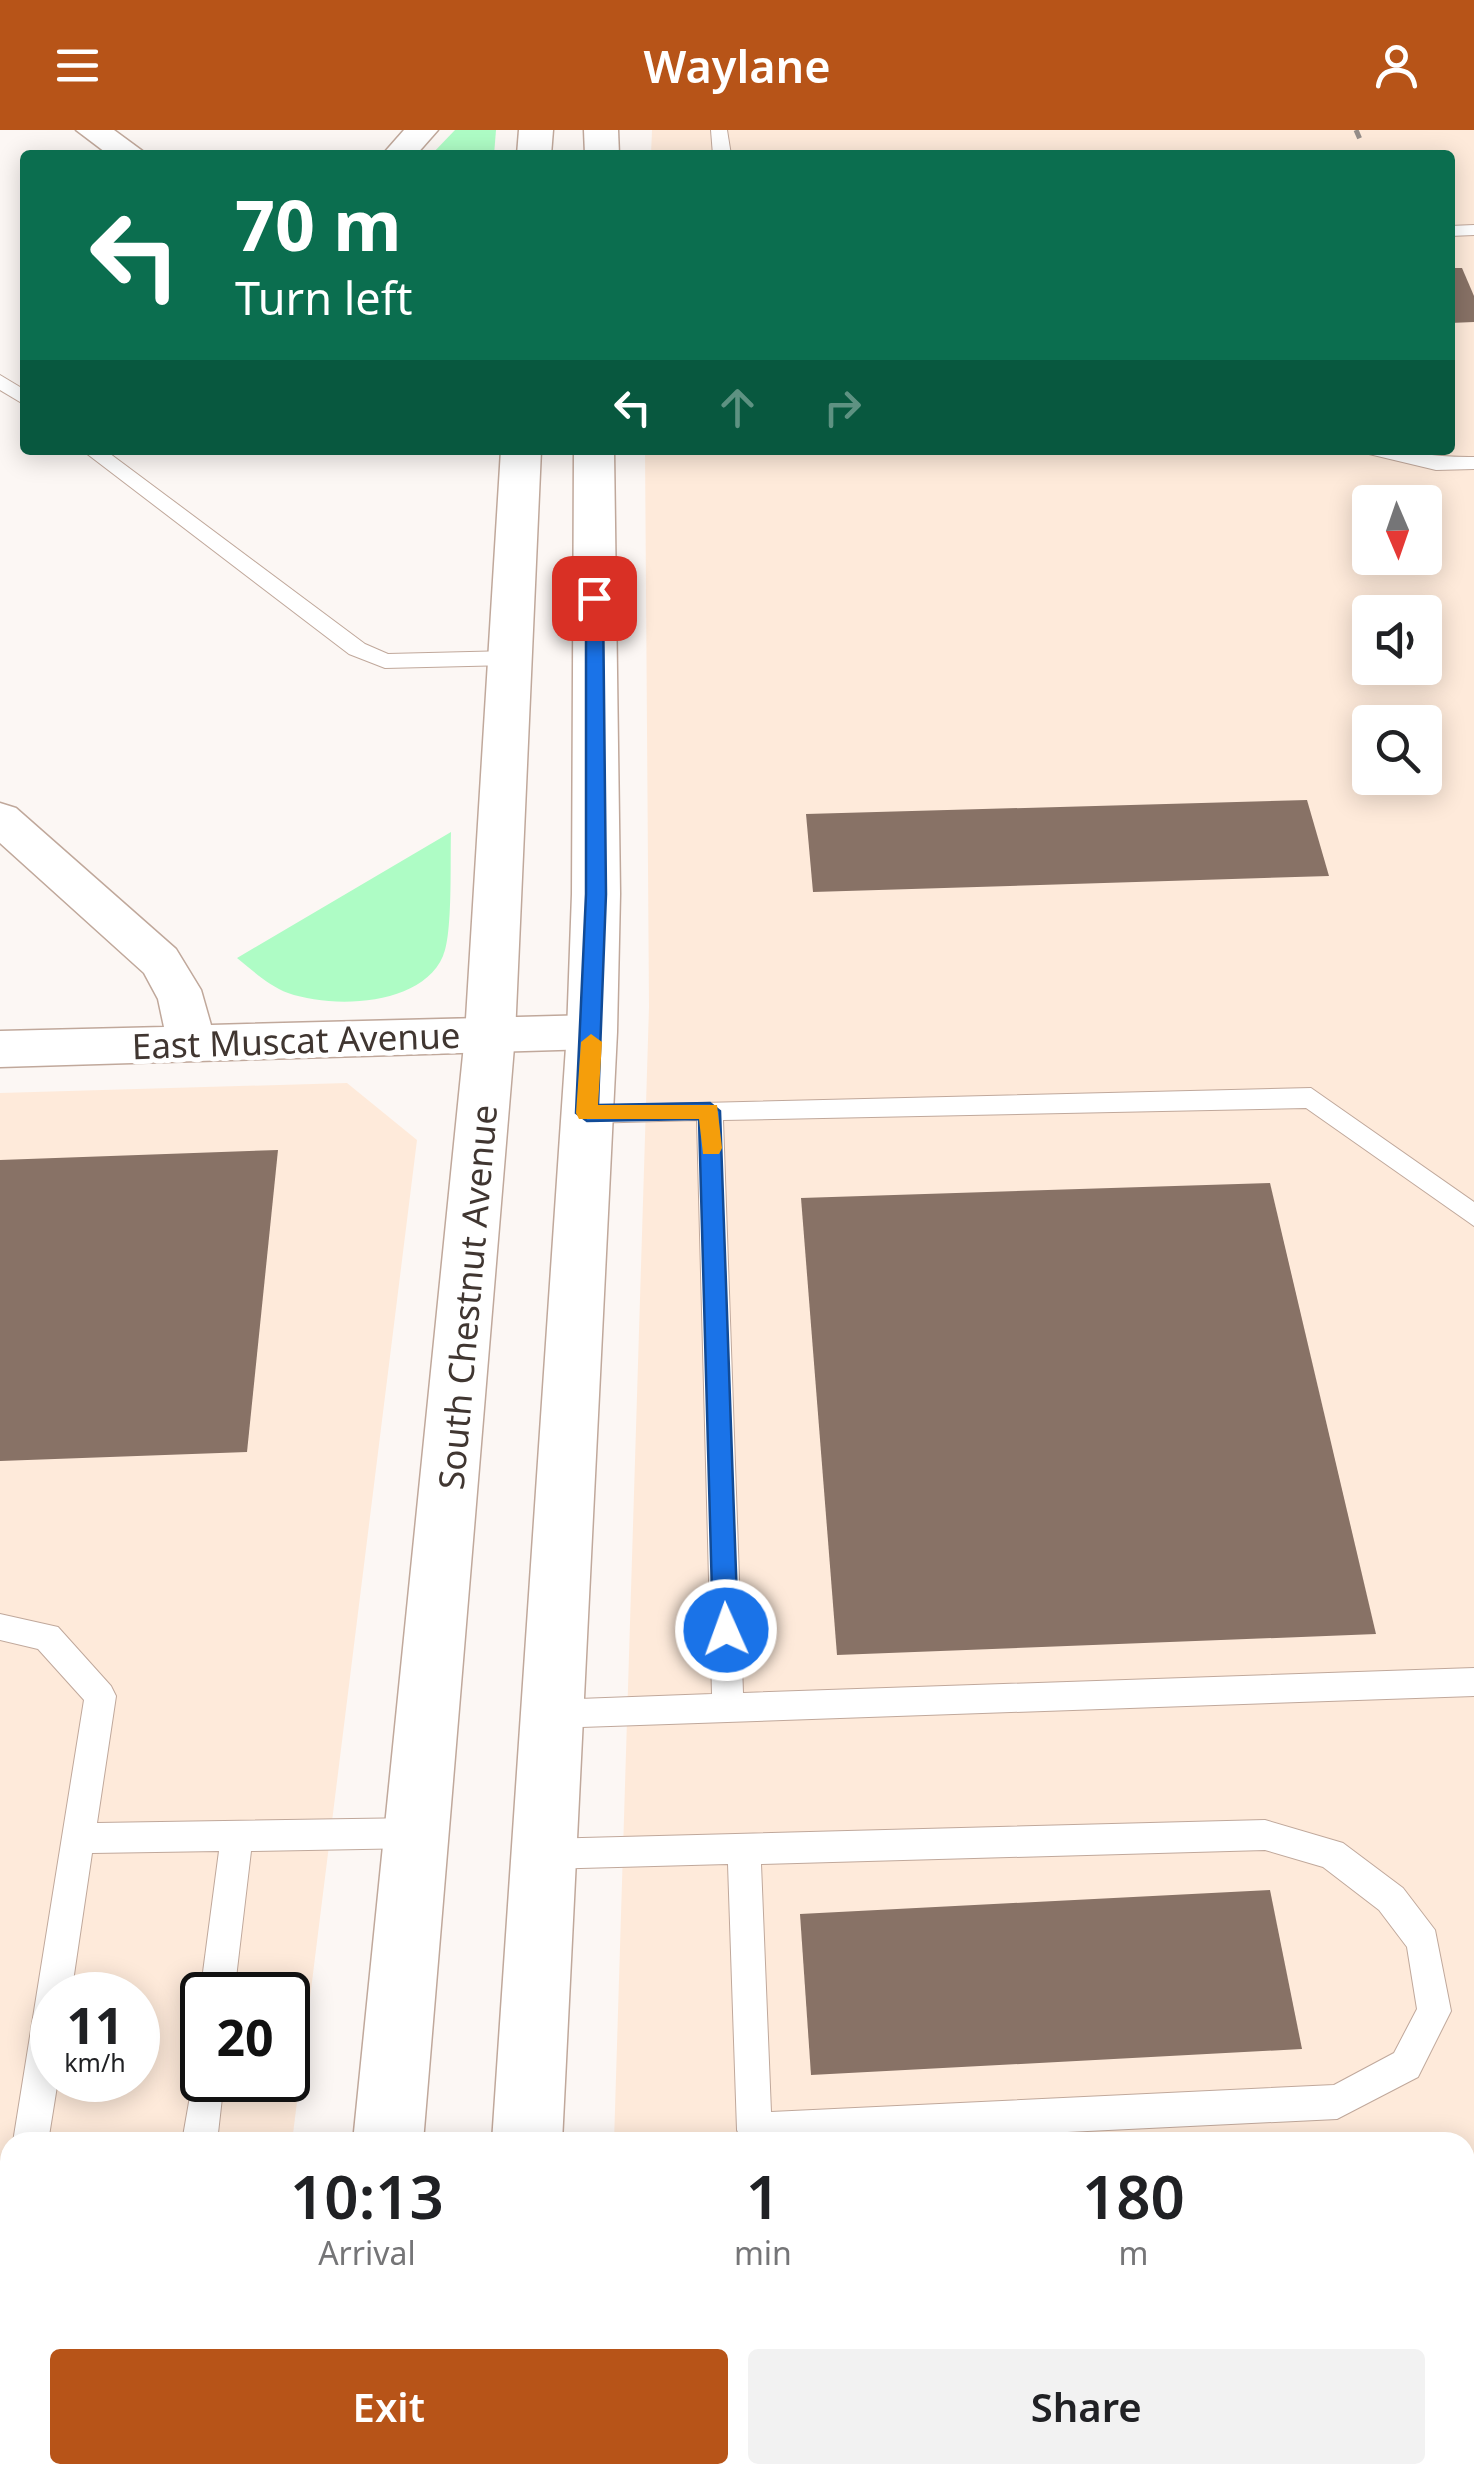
<!DOCTYPE html>
<html lang="en">
<head>
<meta charset="utf-8">
<style>
  body { margin:0; font-family:"Noto Sans",sans-serif; background:#f2f2f2; color:#202124; height:100vh; display:flex; flex-direction:column; font-size:38px; white-space:nowrap }
  * { box-sizing:border-box; margin:0 }
  p { font-size:32px; color:#757577 }
  .icon { flex:none; width:55px; height:55px; fill:none; stroke:currentColor; stroke-width:2; stroke-linecap:round; stroke-linejoin:round }
  .map { position:relative; flex:1; overflow:hidden }
  .details { position:absolute; left:0px; top:2002px; width:1475px; height:352px; display:flex; flex-direction:column; background:#fff; border-radius:30px 30px 0 0; box-shadow:0 5px 25px #0003 }
  .details>* { flex:none }
  .hud { position:absolute; left:20px; top:20px; width:1435px; height:305px; border-radius:10px; box-shadow:0 5px 25px #0003; background:#0b6e4f; color:#fff; overflow:hidden }
  .needle { width:65px; rotate:178deg }
  .fabs { position:absolute; left:1352px; top:355px; display:grid; gap:20px }
  .fabs a { display:grid; place-items:center; width:90px; height:90px; border-radius:10px; background:#fff; box-shadow:0 5px 25px #0003; font-size:50px }
  .speed { position:absolute; left:30px; top:1842px; display:flex; gap:20px; font-size:50px; font-weight:700; text-align:center }
  .speed>* { display:grid; place-content:center; width:130px; height:130px; border-radius:50%; background:#fff; box-shadow:0 5px 25px #0003; line-height:1 }
  .speed small { font-size:25px; font-weight:400 }
  .speed .limit { border:5px solid #111; border-radius:15px; background:#fff; color:#111 }
  .pin { position:absolute; display:grid; place-items:center; width:85px; height:85px; color:#fff; margin:-42px; border-radius:20px; box-shadow:0 5px 15px #0006 }
  .me { position:absolute; width:110px; margin:-55px; rotate:358deg; stroke-linejoin:round; filter:drop-shadow(0 0 8px #0008) }
  .turn { display:flex; align-items:center; gap:35px; height:210px; padding:0 50px; font-size:45px }
  .turn .icon { width:130px; height:130px; stroke-width:2.5 }
  .turn b { display:block; font-size:70px; line-height:85px }
  .lanes { display:flex; align-items:center; height:95px; padding:0 50px; background:#0003; justify-content:center; gap:50px; direction:ltr }
  .lanes .off { opacity:.35 }
  .eta { display:flex; justify-content:space-evenly; align-items:center; height:170px; text-align:center }
  .eta b { font-size:60px; font-weight:600; line-height:70px }
  .cta { display:flex; gap:20px; margin-top:auto; padding:20px 50px }
  .cta a { flex:1; height:115px; border-radius:10px; background:#b75418; color:#fff; font-size:40px; font-weight:600; line-height:115px; text-align:center }
  .cta a+a { background:#f2f2f2; color:#202124 }
  header { display:flex; justify-content:space-between; align-items:center; height:130px; padding:0 50px; background:#b75418; color:#fff; font-size:45px; font-weight:600 }
  .map>svg:first-child { display:block }
</style>
</head>
<body>
<header><svg class="icon" aria-label="menu" viewBox="0 0 24 24"><path d="M4 6h16M4 12h16M4 18h16"/></svg>Waylane<svg class="icon" aria-label="person" viewBox="0 0 24 24"><circle cx="12" cy="8" r="4"/><path d="M4 21q1-7 8-7t8 7"/></svg></header>
<div class="map">
<svg width="1474" height="2353" viewBox="0 0 1474 2353">
  <rect width="100%" height="100%" fill="#fcf7f4"/>
  <g fill="#feeada" fill-rule="evenodd">
    <path d="M652,0H1474V2353H601L602,2345H1465V2012H614L649,877L645,320H1450V25H651ZM1370,372H1425V428H1370ZM1370,482H1425V538H1370ZM1370,592H1425V648H1370Z"/>
    <path d="M347,953L417,1010L292,2012H10V2345H251L250,2353H0V963ZM52,1865H138V1950H52ZM202,1865H288V1950H202Z"/>
  </g>
  <g fill="#aefcc5">
    <path d="M455,0H496L494,25H431Z"/>
    <path d="M451,702C450,729 453,805 443,826C422,876 333,879 288,863C269,856 253,841 237,828Z"/>
  </g>
  <g fill="#887266">
    <path d="M1450,138H1462L1474,166V192L1450,193Z"/>
    <path d="M1307,670L1329,746L813,762L806,684Z"/>
    <path d="M278,1020L247,1322L0,1331V1030Z"/>
    <path d="M1270,1053L1376,1504L837,1525L801,1068Z"/>
    <path d="M1270,1760L1302,1919L811,1945L800,1784Z"/>
    <path d="M857,2345H1157L1158,2353H858Z"/>
  </g>
  <g fill="none" stroke-linecap="round" stroke-linejoin="round">
    <g stroke="#c0a89b" stroke-width="2">
      <g id="service">
        <path d="M711,0H727L731,25H713Z"/>
        <path d="M1474,95V105L1450,106V96Z"/>
        <path d="M0,245L25,260V275L0,260Z"/>
        <path d="M82,320H105L365,514L388,524L512,521L523,528L512,535L385,538L349,524Z"/>
        <path d="M1366,320C1403,320 1437,328 1474,327V339L1436,340L1369,324Z"/>
        <path d="M1311,958L1474,1072V1096L1306,978L723,990L743,1563L1474,1538V1566L552,1598L541,1594L536,1584L541,1574L552,1570L712,1564L697,990L587,993L578,990L574,983L578,976Z"/>
        <path d="M0,1484L58,1497L111,1556L116,1566L97,1693L417,1688L428,1692L433,1703L428,1714L417,1718L251,1721L234,1865H202V1871L200,1865L219,1721L92,1723L71,1865H52V1950H58L48,2012H13L84,1570L38,1519L0,1510Z"/>
        <path d="M1265,1690L1343,1713L1403,1758L1435,1800L1451,1881L1418,1947L1337,1989L857,2012H742L737,2000L728,1734L544,1739L533,1735L528,1724L533,1713L544,1709ZM1265,1720L1323,1737L1379,1780L1407,1817L1417,1879L1394,1923L1334,1955L771,1982L761,1734Z"/>
        <path d="M202,1935V1950H224L217,2012H182L195,1938Z"/>
        <path d="M1465,2096L1474,2097V2133L1465,2132Z"/>
        <path d="M10,2126V2222L0,2226V2130Z"/>
        <path d="M140,2345H178L177,2353H139Z"/>
        <rect x="741" y="2345" width="38" height="8"/>
      </g>
    </g>
    <g stroke="#c0a89b" stroke-width="3">
      <g id="minor">
        <path d="M76,0H114L148,25H109Z"/>
        <path d="M404,0H438L416,25H382Z"/>
        <path d="M0,673L16,678L176,819L201,860L211,895L592,885L609,890L616,902L609,914L592,919L0,937V901L164,897L158,869L144,843L0,713Z"/>
      </g>
    </g>
    <g stroke="#c0a89b" stroke-width="3">
      <g id="secondary">
        <path d="M519,0H553L551,25H517Z"/>
        <path d="M584,0H618L619,25H585Z"/>
        <path d="M501,320H541L515,905L423,2012H353L465,905Z"/>
        <path d="M574,320H614L620,764L617,902L562,2012H492L567,902L572,764Z"/>
        <path d="M319,2345H395L394,2353H318Z"/>
        <path d="M469,2345H545L544,2353H468Z"/>
      </g>
    </g>
    <use href="#service" fill="#fff" fill-rule="evenodd"/>
    <use href="#minor" fill="#fff" fill-rule="evenodd"/>
    <use href="#secondary" fill="#fff" fill-rule="evenodd"/>
    <path stroke="#958d89" stroke-width="5" stroke-dasharray="9 9" stroke-linecap="butt" d="M1356,0L1363,16"/>
  </g>
  <path fill="#1a73e8" stroke="#114b97" stroke-width="2.5" d="M594,463L603,468L606,764L598,975L710,973L720,981L738,1500L735,1507L726,1511L717,1507L713,1500L699,989L587,991L576,983L586,764V468Z"/>
  <path fill="#f59e0b" d="M591,904L602,912L598,975H717L722,1018L719,1024H703L699,989H579L576,983L581,912Z"/>
  <g text-anchor="middle" dominant-baseline="central" stroke-width="10" stroke-linejoin="round" paint-order="stroke">
    <g font-size="35" fill="#403631" stroke="#fff">
      <text transform="translate(296 910) rotate(-2)">East Muscat Avenue</text>
      <text transform="translate(467 1167) rotate(-85)">South Chestnut Avenue</text>
    </g>
  </g>
</svg>
<div class="fabs">
<a><svg class="needle" viewBox="-14 -14 28 28"><path d="M0-13l5 13h-10z" fill="#e53935"/><path d="M0 13l5-13h-10z" fill="#757577"/></svg></a>
<a><svg class="icon" aria-label="sound" viewBox="0 0 24 24"><path d="M4 9h4l5-4v14l-5-4H4zM17 9q2 3 0 6"/></svg></a>
<a><svg class="icon" aria-label="search" viewBox="0 0 24 24"><circle cx="10" cy="10" r="6"/><path d="M15 15l6 6"/></svg></a>
</div>
<div class="speed"><div>11<small>km/h</small></div><div class="limit">20</div></div>
<div class="pin" style="left:594px;top:468px;background:#d93025"><svg class="icon" aria-label="arrive" viewBox="0 0 24 24"><path d="M6 21V4h12l-3 4 3 4H6"/></svg></div>
<svg class="me" style="left:726px;top:1500px" viewBox="-20 -20 40 40"><circle r="17" fill="#1a73e8" stroke="#fff" stroke-width="3"/><path d="M0-11L8 9 0 5-8 9z" fill="#fff"/></svg>
<div class="hud">
<div class="turn"><svg class="icon" aria-label="left" viewBox="0 0 24 24"><path d="M17 20v-9H6M10 6l-5 5 5 5"/></svg><div><b>70 m</b>Turn left</div></div>
<div class="lanes"><svg class="icon" aria-label="left" viewBox="0 0 24 24"><path d="M17 20v-9H6M10 6l-5 5 5 5"/></svg><svg class="icon off" aria-label="ahead" viewBox="0 0 24 24"><path d="M12 20V5M6 11l6-6 6 6"/></svg><svg class="icon off" aria-label="right" viewBox="0 0 24 24"><path d="M7 20v-9h11M14 6l5 5-5 5"/></svg></div>
</div>
<section class="details">
<div class="eta">
<div><b>10:13</b><p>Arrival</p></div>
<div><b>1</b><p>min</p></div>
<div><b>180</b><p>m</p></div>
</div>
<div class="cta"><a>Exit</a><a>Share</a></div>
</section>
</div>
</body>
</html>
